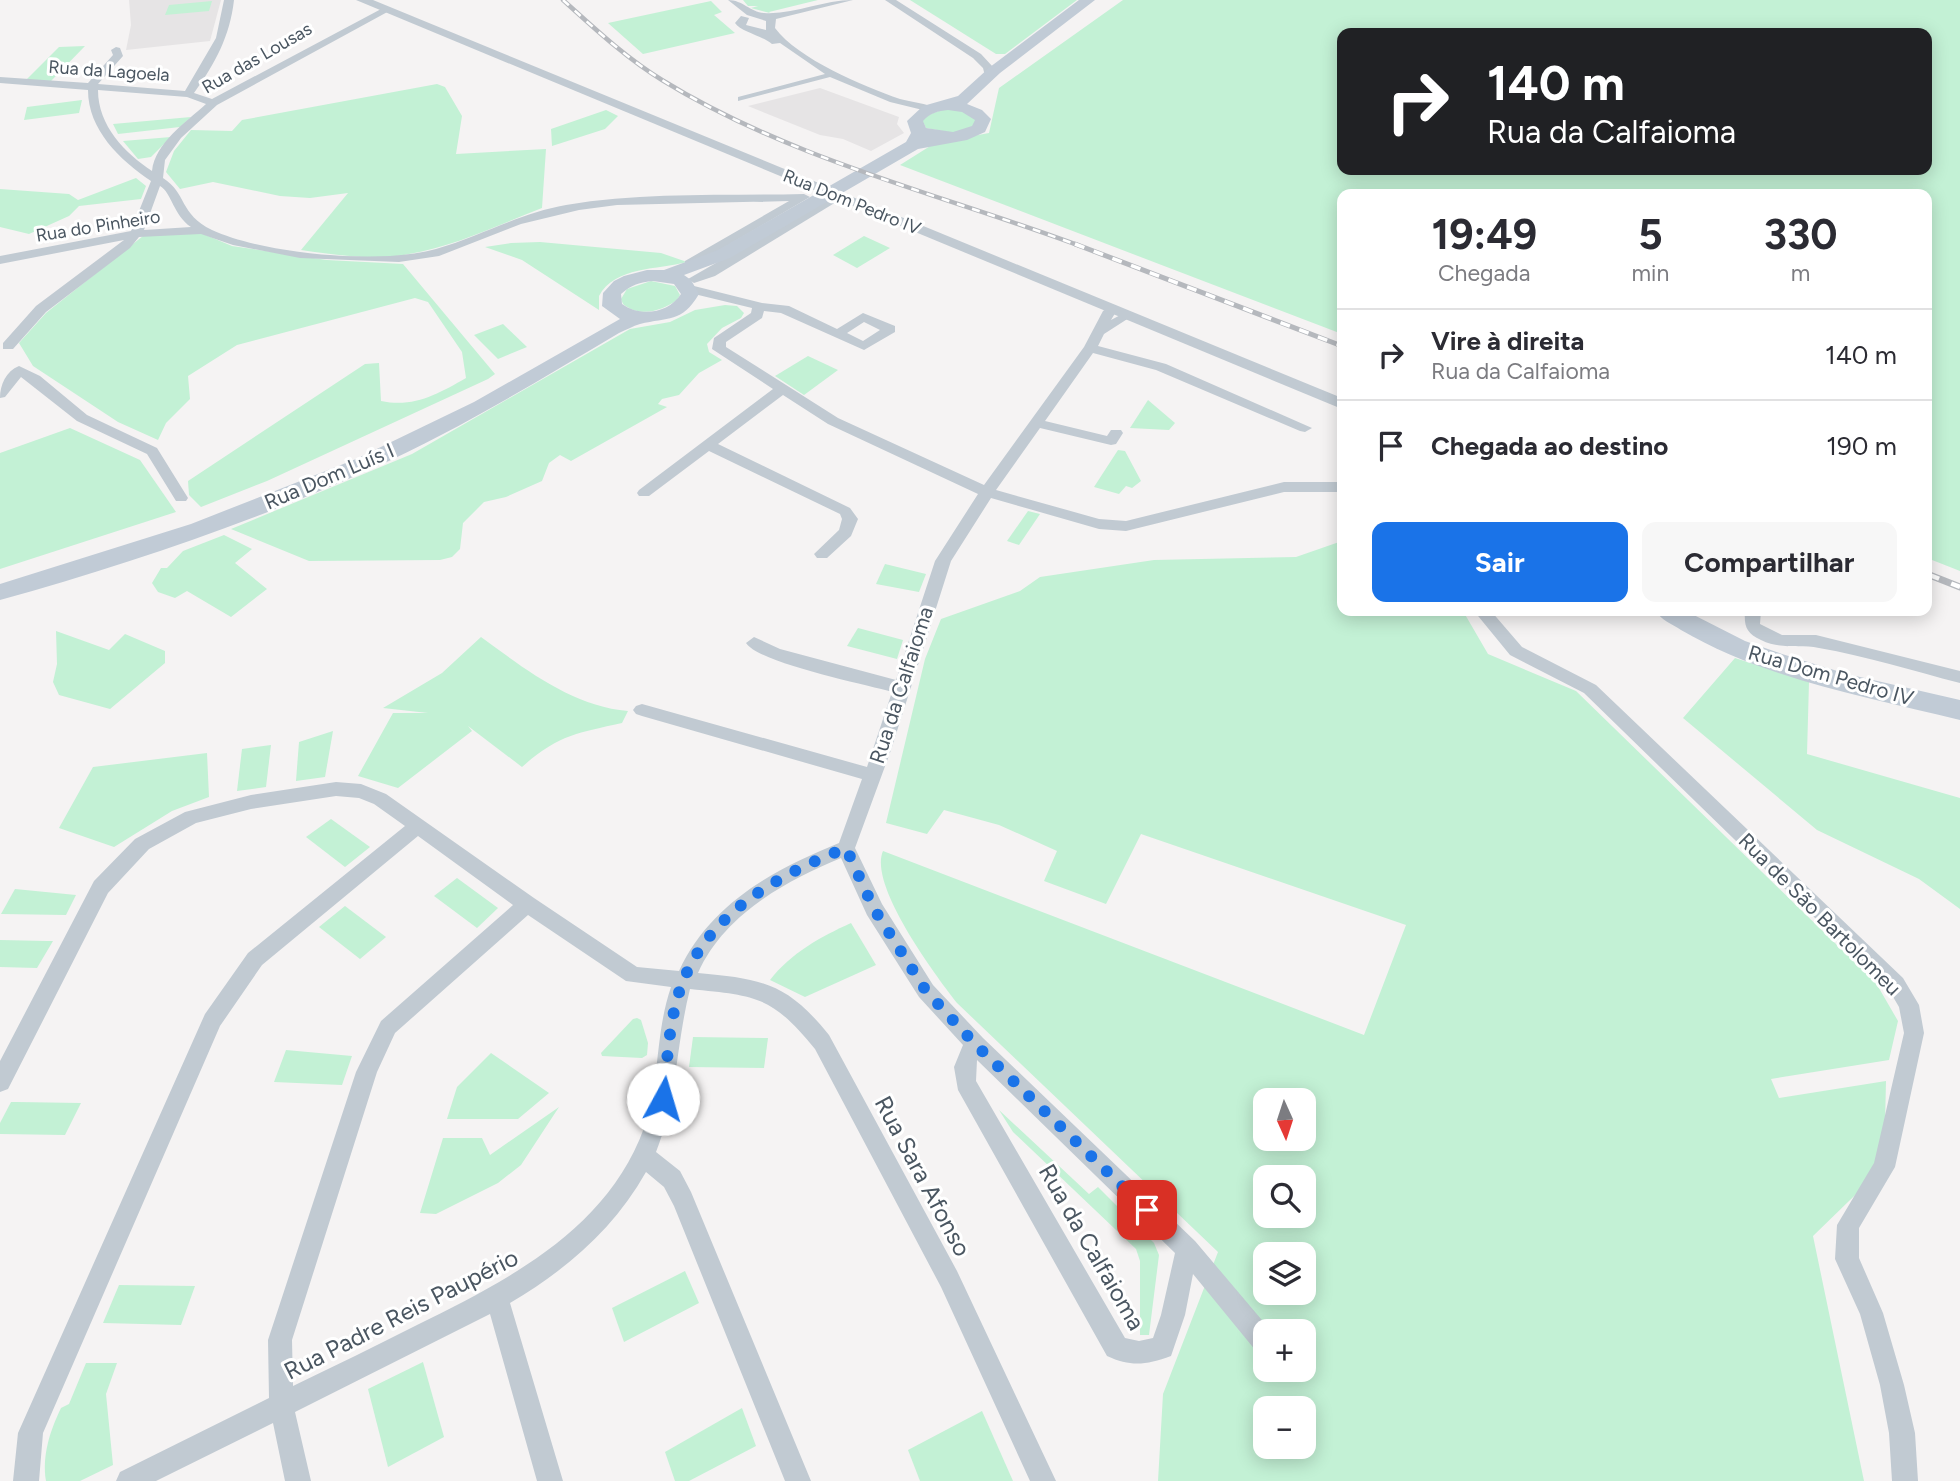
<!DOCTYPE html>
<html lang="pt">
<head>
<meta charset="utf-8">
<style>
  body { margin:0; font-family:Figtree,sans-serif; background:#f7f7f7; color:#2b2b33; height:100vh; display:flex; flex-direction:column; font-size:26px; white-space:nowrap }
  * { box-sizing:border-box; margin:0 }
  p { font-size:23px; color:#7c7c81 }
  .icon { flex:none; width:38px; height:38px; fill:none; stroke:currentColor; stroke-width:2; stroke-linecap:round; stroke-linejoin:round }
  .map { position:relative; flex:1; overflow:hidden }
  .details { position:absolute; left:1337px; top:189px; width:595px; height:427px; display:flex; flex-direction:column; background:#fff; border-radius:14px; box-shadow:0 4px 18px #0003 }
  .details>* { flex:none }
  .banner { position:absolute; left:1337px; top:28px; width:595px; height:147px; border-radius:14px; box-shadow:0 4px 18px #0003; background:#202124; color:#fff; overflow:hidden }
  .needle { width:46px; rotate:177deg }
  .fabs { position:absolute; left:1253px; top:1088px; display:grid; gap:14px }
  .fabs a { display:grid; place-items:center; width:63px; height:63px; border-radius:14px; background:#fff; box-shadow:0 4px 18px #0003; font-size:35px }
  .pin { position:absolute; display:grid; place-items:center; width:60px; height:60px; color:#fff; margin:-30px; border-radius:14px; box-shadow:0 4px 10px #0006 }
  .me { position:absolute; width:77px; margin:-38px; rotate:6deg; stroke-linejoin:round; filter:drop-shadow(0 0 5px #0008) }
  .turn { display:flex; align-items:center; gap:24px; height:147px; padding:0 35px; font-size:32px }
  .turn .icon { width:91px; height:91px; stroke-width:2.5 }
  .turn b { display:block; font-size:49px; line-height:60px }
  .eta { display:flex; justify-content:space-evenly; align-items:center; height:119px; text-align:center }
  .eta b { font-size:42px; font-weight:700; line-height:49px }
  .button { display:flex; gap:14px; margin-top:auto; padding:14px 35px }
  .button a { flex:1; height:80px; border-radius:14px; background:#1a73e8; color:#fff; font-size:28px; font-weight:700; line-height:80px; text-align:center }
  .button a+a { background:#f7f7f7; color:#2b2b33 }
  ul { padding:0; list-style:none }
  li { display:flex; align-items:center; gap:21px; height:91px; padding:0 35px; border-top:2px solid #e1e1e2 }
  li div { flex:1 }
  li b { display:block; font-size:26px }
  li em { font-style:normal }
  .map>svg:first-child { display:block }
</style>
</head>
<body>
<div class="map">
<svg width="1960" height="1481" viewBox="0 0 1960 1481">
  <rect width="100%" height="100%" fill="#f5f3f3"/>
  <g fill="#e6e4e5">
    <path d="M129,0H221L210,41L126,50L131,25Z"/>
    <path d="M820,88L899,117L897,124L904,133L871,151L843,139L820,135L748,106Z"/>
  </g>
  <g fill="#c3f1d5" fill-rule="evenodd">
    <path d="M743,0H818L769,12L770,13L751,8L758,6H748Z"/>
    <path d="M910,0H1077L1005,54H996Z"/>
    <path d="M1123,0H1960V571L1927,558V194H1342V334L900,165L935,143L989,133L999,88ZM1342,33H1927V170H1342Z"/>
    <path d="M212,1L209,11L165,15L169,5Z"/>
    <path d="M711,1L722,12L714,15L735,33L643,54L608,23Z"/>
    <path d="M85,46L51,81L26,80L59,47Z"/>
    <path d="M437,84L445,87L462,116L456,154L546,149L542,208C498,225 455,246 409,254C375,261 336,255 301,250L348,193L310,198L280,196L213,182L180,189L166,172L174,151L191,130L232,131L242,120Z"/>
    <path d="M82,100L79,113L24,120L27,107Z"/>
    <path d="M947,108L972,113L978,125L959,134L926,128L922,120L925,116Z"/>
    <path d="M606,110L618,116L605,129L552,146L551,129Z"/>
    <path d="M191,117L180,127L118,134L113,124Z"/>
    <path d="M171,137L151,157L138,159L123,141Z"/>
    <path d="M136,178L146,186L141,199L79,206L69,216L29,234L0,227V189L69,194L78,200Z"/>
    <path d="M201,233L232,246L327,260L403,264L495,374L488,379L267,481L201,507L189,495L188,481L365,364L379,363L381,401C414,408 438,394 466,378L462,352L428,302L415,298L237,345L188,376L190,399L166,423L158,440L118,422L33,366L19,343L46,313L143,236Z"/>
    <path d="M864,236L890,248L857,268L833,255Z"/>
    <path d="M540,242L661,253L687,262C658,270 615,266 599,296V310L522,260L485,247L511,243Z"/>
    <path d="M651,281L675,286L680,295L677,300C661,311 640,318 623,304L621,299L627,289Z"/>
    <path d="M725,305L737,306L744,313L741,318L722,328L707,344L709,352L722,360L699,373L679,395L662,399L658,404L667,407L571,461L560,455L549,463L542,481L506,497L484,502L463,523L460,549L452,557L440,560L309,561L231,529L412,454L630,329L670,322L695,310Z"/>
    <path d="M503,324L527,347L498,359L474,335Z"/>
    <path d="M808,356L838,370L804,395L775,376Z"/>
    <path d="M1148,400L1175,423L1169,430L1130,428Z"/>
    <path d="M70,428L140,460L176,512L0,569V453Z"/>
    <path d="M1118,450L1125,451L1141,481L1132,488L1126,486L1119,494L1094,487Z"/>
    <path d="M1028,511L1040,514L1019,545L1007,541Z"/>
    <path d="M224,535L252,549L235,563L267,589L231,617L187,591L175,598L158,592L152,583L161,568H167L183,551Z"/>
    <path d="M1342,541V611H1463L1488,654L1576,691L1876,983L1898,1021L1889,1060L1771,1079L1779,1098L1886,1081L1884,1167L1813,1236L1864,1481H1158L1163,1394L1218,1252L957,1003C936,976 868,885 883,851L1364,1035L1406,925L1141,834L1106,904L1044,881L1057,851L999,825L944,810L927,834L886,823L925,659L941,619L1020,591L1040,577L1154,560L1296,557ZM1265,1101H1304V1139H1265ZM1265,1178H1304V1216H1265ZM1265,1255H1304V1293H1265ZM1265,1332H1304V1370H1265ZM1265,1409H1304V1447H1265Z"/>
    <path d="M885,564L926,574L919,592L876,584Z"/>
    <path d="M858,628L903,640L897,659L847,646Z"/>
    <path d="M56,631L109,650L125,634L165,651V663L110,709L59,695L53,682L57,664Z"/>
    <path d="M481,637C525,669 572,706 628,711L622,723C577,733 558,735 522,767L468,726L472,731L398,788L358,776L393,713H428L383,708L442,673Z"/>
    <path d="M1735,658L1809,682L1807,754L1960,798V909L1919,879L1817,830L1683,718Z"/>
    <path d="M333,731L325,777L296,781L299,742Z"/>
    <path d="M271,745L266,787L237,791L242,749Z"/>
    <path d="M207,753L209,797L172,811L114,847L59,828L93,767Z"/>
    <path d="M331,819L370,847L345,867L306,837Z"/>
    <path d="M457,878L498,908L477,928L434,896Z"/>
    <path d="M15,889L76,895L66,915L1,914Z"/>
    <path d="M345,906L386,937L360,959L319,927Z"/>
    <path d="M851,923L876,965L805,997L770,980C791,953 820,937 851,923Z"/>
    <path d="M0,940L47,941H53L37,968L0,967Z"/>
    <path d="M637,1018L641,1020L648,1043L647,1055L642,1058L602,1056L601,1053L633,1019Z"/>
    <path d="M693,1037L768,1038L764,1068L689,1067Z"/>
    <path d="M286,1050L352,1056L342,1085L274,1082Z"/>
    <path d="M491,1053L549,1093L518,1119H447L457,1087Z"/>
    <path d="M11,1102H17L81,1103L65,1135L0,1134V1123Z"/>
    <path d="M559,1107L521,1165L498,1183L436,1214L420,1213L443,1138H482L490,1155Z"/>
    <path d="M999,1110L1089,1194L1098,1187L1154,1243L1159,1255L1149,1335H1140V1261L1136,1249L1013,1132Z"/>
    <path d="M685,1271L699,1303L624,1342L612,1308Z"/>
    <path d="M119,1285L195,1286L181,1325L103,1323Z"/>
    <path d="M423,1362L444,1437L388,1467L368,1389Z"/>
    <path d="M86,1363H117L106,1394L113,1465L80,1481H46C42,1455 50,1431 61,1408L69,1404Z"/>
    <path d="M742,1408L756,1446L689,1481H675L665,1452Z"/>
    <path d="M982,1411L1013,1481H920L908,1450Z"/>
  </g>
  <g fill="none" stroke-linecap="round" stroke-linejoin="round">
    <g fill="#c1cad2" fill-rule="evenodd">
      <path d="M224,0H234C230,36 215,64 194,93L212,99L383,8L391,10L217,105L181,138L165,160L163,178C187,193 179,214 212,230C264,254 381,265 436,249C481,236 520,213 566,205C644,192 725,196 804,194L810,197L689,268L685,267V261L789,201L617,205L579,210L521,224L439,256L399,262L300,258L233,245L201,234L139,237L130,248L46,312L13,349H3V343L36,306L124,240L0,264V256L131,231L151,181C120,160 88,130 88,90L0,83V77L88,83L113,55L111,50L116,47L120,48L123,56L98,84L185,91L216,38ZM98,90L187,97L206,104C186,122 155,143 152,171C125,153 98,126 98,90ZM160,186C172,193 173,215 191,227L144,230Z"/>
      <path d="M728,0C743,0 750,12 764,13C794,15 822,0 853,0L776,19L775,28C798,59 863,86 900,99C911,102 927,103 936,109L931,112L890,102L830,77L738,101V97L825,74L780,43L772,44C761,35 741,32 735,23L741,16L749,18L746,25L766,30V21L747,15Z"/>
      <path d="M885,0H896L981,54L993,67V76H985L983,68L973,58Z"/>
      <path d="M836,194L846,196L715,276L694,283L688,279Z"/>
      <path d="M690,285L762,303L789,306L837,329L863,313L895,326V332L864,350L781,313L764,311L762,318L726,342V347L838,418L984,485L1084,347L1103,311L1111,306L1117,310L1111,320L1126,312L1132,316L1104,334L1098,346L1166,364L1312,428L1305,432L1300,431L1156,370L1093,353L1045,421L1107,436L1111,430H1121L1123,433L1116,444L1111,445L1040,428L996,490L1099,519L1126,521L1284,482H1342V492H1284L1126,531L1099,529L991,498L951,561L891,750L855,848L882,904L933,985L983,1038L1195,1241L1272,1332H1265V1354L1256,1351L1193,1274L1185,1315L1171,1356C1146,1365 1131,1367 1107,1356L958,1090L954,1067L963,1045L919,997L867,915L841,858C785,881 724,915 698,973C763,979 787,983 829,1035L957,1271L1056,1481H1030L941,1287L815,1049C771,995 756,996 690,989C676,1044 677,1100 656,1152L680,1171L691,1192L811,1481H785L674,1206L664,1187L646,1172C614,1229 566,1270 510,1303L563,1481H537L490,1314L295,1412L311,1481H285L273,1423L156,1481H116L120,1472L269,1398L268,1340L356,1072L381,1021L513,905L418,836L262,965L220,1026L43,1433L39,1481H13L18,1433L205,1014L248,953L405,826L374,804L359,798L336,796L251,809L196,823L149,849L108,893L8,1089L0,1092V1061L94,881L135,839L185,812L251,795L336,782L361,784L386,794L534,898L637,967L679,971C710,904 773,870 839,843L862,779L642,716L636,714L633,710L636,706L642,704L867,767L892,692C864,684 759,663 746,643L754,637L780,649L896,680L935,561L978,494L828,424L783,395L718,444L850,508L858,519L851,536L827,558H817L814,554L839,530L842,519L840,514L709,451L649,496H639L637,493L639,490L773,389L712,349L714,338L751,313L752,308L686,292L684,289ZM864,322L880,330L863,341L847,333ZM528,915L626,981L671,987C655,1033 660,1083 644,1128C607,1230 508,1280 417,1325C376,1346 334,1366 293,1386L292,1340L377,1072L395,1033ZM977,1060L1175,1253L1161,1315L1153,1338L1139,1341L1125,1338L976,1081Z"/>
      <path d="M19,366L40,376L87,415L157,448L188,498L186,501H176L147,454L77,421L21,377L5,397L0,398C0,385 6,371 19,366Z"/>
      <path d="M1474,611H1491L1522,647L1596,685L1903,978L1919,1005L1924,1033L1895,1167L1859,1228V1258L1883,1313L1904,1385L1915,1433L1918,1481H1892L1889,1433L1880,1385L1860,1314L1835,1259L1837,1225L1874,1163L1904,1033L1899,1007L1889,990L1584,693L1510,655Z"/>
      <path d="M1745,611H1761L1760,624L1782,635H1816L1960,671V683C1913,671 1866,656 1819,648C1799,644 1781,650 1761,640C1746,633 1744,626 1745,611Z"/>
    </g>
    <path fill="#c1cad2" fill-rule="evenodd" d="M356,0H373L1342,398V409Z"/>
    <g fill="#c1cbd6" fill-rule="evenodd">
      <path d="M1079,0H1095L1000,73L967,104L982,110L991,119L985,132L967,140L918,149L730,258L684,275L691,280L699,294C682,323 668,317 640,324C633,326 626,330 619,333C538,381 458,430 371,469C252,522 126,565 0,600V584L191,524L356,459L474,402L620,319L602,306L603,293L614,281L624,276L647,270H664L718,250L906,142L911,133L907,121L923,106L958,96L990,67ZM948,110L962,112L975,120L972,126L953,132L926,128L923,121C930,113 938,111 948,110ZM653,281L674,284L681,294C668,314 640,317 622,304L621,294C631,285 640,282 653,281Z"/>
      <path d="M1656,611H1686L1745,641L1782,654L1847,674L1960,700V720C1866,697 1765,679 1681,630C1672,624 1661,620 1656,611Z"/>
    </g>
    <g stroke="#b5b8bd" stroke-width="4.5">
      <path id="rail-far2" d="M563,0C594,28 626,58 662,80C790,159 940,194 1080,246"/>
    </g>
    <g stroke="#b5b8bd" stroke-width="5">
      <path id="rail-far1" d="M1075,244L1342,346"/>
    </g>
    <g stroke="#b5b8bd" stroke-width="7">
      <path id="rail" d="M1927,574L1960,587"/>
    </g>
    <use href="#rail-far2" stroke="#fff" stroke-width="2.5" stroke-dasharray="8" stroke-linecap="butt"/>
    <use href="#rail-far1" stroke="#fff" stroke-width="3.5" stroke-dasharray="10" stroke-linecap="butt"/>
    <use href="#rail" stroke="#fff" stroke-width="4.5" stroke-dasharray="13" stroke-linecap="butt"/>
  </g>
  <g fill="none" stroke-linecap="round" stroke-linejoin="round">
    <path stroke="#1a73e8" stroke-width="12" stroke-dasharray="0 21.6" d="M663,1099C667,1067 668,1034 676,1003C697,920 771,878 846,848L874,909L926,991L976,1045L1147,1210"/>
  </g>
  <g text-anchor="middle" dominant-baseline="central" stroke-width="6" stroke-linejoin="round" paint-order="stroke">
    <g font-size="18" fill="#4a5661" stroke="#fff">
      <text transform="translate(257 58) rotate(-30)">Rua das Lousas</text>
      <text transform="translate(109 71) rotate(4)">Rua da Lagoela</text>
      <text transform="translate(852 202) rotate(22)">Rua Dom Pedro IV</text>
      <text transform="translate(98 226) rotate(-9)">Rua do Pinheiro</text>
    </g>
    <g font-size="21" fill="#4a5661" stroke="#fff">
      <text transform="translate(329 476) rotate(-23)">Rua Dom Luís I</text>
      <text transform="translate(1831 675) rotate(16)">Rua Dom Pedro IV</text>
      <text transform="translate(901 685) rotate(-72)">Rua da Calfaioma</text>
      <text transform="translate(1820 914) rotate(45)">Rua de São Bartolomeu</text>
    </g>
    <g font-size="24" fill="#4a5661" stroke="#fff">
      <text transform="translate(923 1176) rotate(62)">Rua Sara Afonso</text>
      <text transform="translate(1092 1247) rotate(60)">Rua da Calfaioma</text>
      <text transform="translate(401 1314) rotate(-27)">Rua Padre Reis Paupério</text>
    </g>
  </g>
</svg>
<div class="fabs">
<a><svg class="needle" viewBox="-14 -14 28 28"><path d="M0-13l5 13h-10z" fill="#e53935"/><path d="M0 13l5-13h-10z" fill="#7c7c81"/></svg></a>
<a><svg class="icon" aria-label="search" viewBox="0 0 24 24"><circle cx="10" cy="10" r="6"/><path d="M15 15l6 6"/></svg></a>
<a><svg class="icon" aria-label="layers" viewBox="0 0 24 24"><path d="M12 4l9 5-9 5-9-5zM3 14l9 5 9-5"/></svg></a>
<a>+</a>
<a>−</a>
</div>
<div class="pin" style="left:1147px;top:1210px;background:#d93025"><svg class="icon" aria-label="arrive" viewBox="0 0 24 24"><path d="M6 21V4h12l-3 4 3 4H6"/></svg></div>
<svg class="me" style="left:663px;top:1099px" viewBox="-20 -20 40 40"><circle r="19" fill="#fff"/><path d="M0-13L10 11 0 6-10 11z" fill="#1a73e8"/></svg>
<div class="banner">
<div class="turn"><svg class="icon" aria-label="right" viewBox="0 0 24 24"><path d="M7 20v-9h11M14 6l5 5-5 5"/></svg><div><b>140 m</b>Rua da Calfaioma</div></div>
</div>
<section class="details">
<div class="eta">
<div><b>19:49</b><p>Chegada</p></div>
<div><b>5</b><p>min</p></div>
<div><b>330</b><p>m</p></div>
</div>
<ul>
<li><svg class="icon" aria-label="right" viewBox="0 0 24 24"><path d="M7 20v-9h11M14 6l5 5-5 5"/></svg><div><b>Vire à direita</b><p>Rua da Calfaioma</p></div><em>140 m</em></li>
<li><svg class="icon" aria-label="arrive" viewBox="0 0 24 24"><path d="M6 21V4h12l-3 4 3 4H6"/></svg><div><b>Chegada ao destino</b></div><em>190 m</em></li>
</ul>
<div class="button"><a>Sair</a><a>Compartilhar</a></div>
</section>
</div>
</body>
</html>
